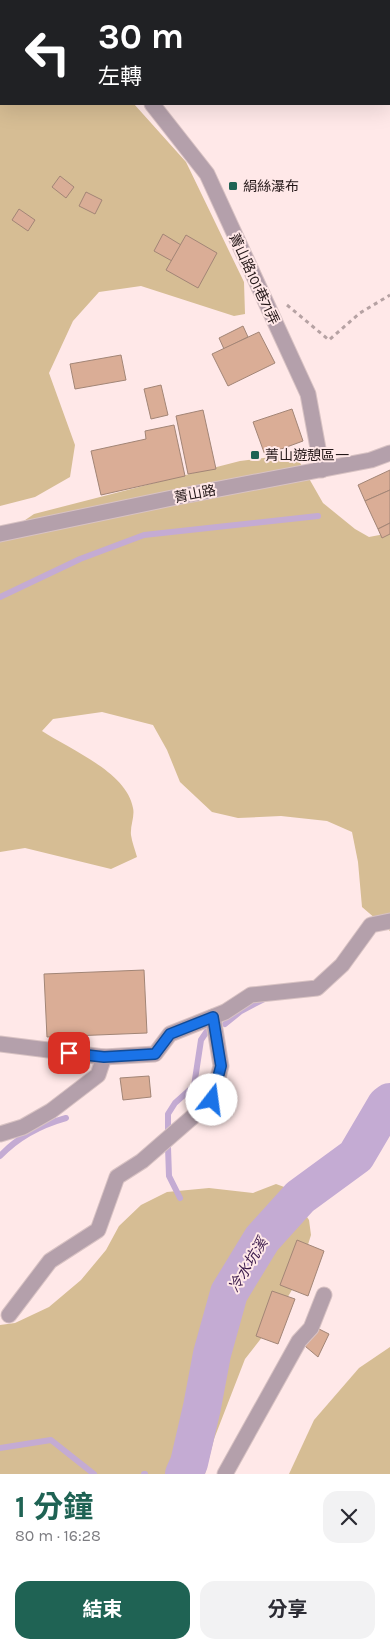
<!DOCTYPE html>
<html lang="zh-TW">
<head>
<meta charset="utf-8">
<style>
  body { margin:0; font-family:Karla,"Noto Sans TC",sans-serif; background:#f2f2f3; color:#2b2b33; height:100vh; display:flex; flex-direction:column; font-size:19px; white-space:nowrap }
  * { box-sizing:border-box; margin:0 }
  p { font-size:16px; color:#7c7c81 }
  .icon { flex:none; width:28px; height:28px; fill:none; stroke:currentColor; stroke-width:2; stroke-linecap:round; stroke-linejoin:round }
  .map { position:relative; height:1474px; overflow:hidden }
  .side { display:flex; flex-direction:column; background:#fff; flex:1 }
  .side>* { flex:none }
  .top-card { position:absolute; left:0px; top:0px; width:390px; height:105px; box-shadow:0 5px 20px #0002; background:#202124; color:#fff; overflow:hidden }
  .pin { position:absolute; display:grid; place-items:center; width:42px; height:42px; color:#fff; margin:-21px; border-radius:10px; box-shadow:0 2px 8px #0006 }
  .me { position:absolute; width:55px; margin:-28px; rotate:15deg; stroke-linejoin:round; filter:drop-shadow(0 0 4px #0008) }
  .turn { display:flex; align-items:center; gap:18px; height:105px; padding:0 15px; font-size:22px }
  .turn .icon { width:65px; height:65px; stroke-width:2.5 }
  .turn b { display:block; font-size:35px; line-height:42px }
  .round { display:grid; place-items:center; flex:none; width:52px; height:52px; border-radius:15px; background:#f2f2f3 }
  .overview { display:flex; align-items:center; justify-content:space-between; height:85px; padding:0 15px }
  h1 { font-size:30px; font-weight:700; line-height:38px; color:#1f6354 }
  .button { display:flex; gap:10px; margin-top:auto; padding:10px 15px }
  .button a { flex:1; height:58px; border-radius:15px; background:#1f6354; color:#fff; font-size:20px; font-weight:700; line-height:58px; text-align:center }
  .button a+a { background:#f2f2f3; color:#2b2b33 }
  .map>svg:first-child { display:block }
</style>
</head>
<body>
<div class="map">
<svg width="390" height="1474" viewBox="0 0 390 1474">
  <rect width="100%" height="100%" fill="#ffe8e8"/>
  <g fill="#d6bd94">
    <path d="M0,0L40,1H1V104H134L186,162L244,282L245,314L234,316L141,286L99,292L73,321L49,373L75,445L70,477L35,497L0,506Z"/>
    <path d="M295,454L323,503L355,529L369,537L390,533V931L362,907L358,862L352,832L327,821L281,816L238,818L212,812L180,782L167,750L153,725L102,712L53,719L42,731C69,749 127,772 133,808C135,816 130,826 131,835C132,842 135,850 137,857L111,869L25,848L0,852V537L34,514L240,461Z"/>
    <path d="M276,1184L287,1188L309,1220L311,1235L296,1283L270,1327L245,1359L214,1439L205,1474H0V1325L15,1323L49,1307L81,1280L106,1250L119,1226L141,1205L167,1192L209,1188L253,1193Z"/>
    <path d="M390,1347V1474H289L314,1420L359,1368Z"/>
  </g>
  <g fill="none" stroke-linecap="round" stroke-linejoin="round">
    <g stroke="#c4abd3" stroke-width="6">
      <path d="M0,597L80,559L144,535L318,516"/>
      <path d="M225,1024L241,1011L264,999"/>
      <path d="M168,1135V1114L175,1103L194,1086L201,1040L207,1031L215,1028"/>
      <path d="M168,1147L169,1176L180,1198"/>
      <path d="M0,1156C18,1137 41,1125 66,1118"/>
      <path d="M0,1448L51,1440L94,1474"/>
      <path d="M144,1474H145"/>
    </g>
    <path stroke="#c4abd3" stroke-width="38" d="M184,1474L189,1463L202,1407L212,1354L229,1293L262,1239L300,1197L356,1156L386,1105L390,1102"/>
  </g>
  <g fill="#daad96" stroke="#a28576">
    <path d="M60,176L74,187L66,198L52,187Z"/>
    <path d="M86,192L102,200L95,214L79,206Z"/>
    <path d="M19,209L35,220L28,231L12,220Z"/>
    <path d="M163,234L181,245L172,261L154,251Z"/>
    <path d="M186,235L217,253L198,288L166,270Z"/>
    <path d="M243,326L248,337L224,349L219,338Z"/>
    <path d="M259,332L275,363L228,386L212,354Z"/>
    <path d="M121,355L126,380L75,389L70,364Z"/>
    <path d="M161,385L168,415L151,419L144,389Z"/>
    <path d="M292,409L303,441L265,455L253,422Z"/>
    <path d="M203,410L216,469L188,474L176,416Z"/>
    <path d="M174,425L185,476L101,495L91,451L146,439L145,431Z"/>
    <path d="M390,470V490L365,501L358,485Z"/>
    <path d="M390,490V523L378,529L365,501Z"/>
    <path d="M390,523V534L382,538L378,529Z"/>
    <path d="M144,970L147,1033L47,1037L44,974Z"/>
    <path d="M149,1076L151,1097L123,1100L120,1078Z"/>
    <path d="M297,1240L324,1251L308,1296L280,1285Z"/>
    <path d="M272,1291L295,1299L278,1344L256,1336Z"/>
    <path d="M309,1324L329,1334L318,1357L299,1341Z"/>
  </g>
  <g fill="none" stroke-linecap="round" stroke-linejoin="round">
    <g stroke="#d8c2c3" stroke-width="17">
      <g id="minor">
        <path d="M56,0L57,1"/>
        <path d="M152,104L207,174L308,394L322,470"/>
        <path d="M0,534L172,498L371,460L390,453"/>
        <path d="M0,1044L104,1057L155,1054L170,1034L225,1012L251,995L317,988L342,965L371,925L390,921"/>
        <path d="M0,1134L23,1127L51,1111L98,1075L104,1057"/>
        <path d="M9,1315L50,1261L98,1230L117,1177L142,1161L212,1100L221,1066L213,1017"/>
        <path d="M225,1474L299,1341L311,1328L324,1295"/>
      </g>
    </g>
    <path stroke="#b6a2a3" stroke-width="3" stroke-dasharray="4 4" stroke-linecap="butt" d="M287,305L329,340L360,313L390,295"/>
    <use href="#minor" stroke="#b4a0ab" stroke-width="15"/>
  </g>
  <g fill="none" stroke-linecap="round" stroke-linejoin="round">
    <g stroke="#114b97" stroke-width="12">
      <path id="route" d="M69,1053L104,1057L155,1054L170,1034L213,1017L221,1066L212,1100"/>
    </g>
    <use href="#route" stroke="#1a73e8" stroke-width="9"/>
  </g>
  <g fill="#1f6354" stroke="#ffe8e8" stroke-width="2">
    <rect x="228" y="181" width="10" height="10" rx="2.5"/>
    <rect x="250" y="450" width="10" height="10" rx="2.5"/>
  </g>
  <g text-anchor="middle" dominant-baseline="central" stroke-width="4" stroke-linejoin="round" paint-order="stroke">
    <g font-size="14" fill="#241718" stroke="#ffe8e8" text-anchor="start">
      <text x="243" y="186">絹絲瀑布</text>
      <text x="265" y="455">菁山遊憩區一</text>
    </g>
    <g font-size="14" fill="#241718" stroke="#ffe8e8">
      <text transform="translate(254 279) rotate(65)">菁山路101巷71弄</text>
      <text transform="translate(195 494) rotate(-11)">菁山路</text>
    </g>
    <g font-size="15" font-style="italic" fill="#3b1a4b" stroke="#ffe8e8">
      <text transform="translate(248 1265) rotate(-59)">冷水坑溪</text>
    </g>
  </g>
</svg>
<div class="pin" style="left:69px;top:1053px;background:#d93025"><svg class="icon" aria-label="arrive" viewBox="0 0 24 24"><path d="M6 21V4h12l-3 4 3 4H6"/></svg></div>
<svg class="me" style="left:212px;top:1100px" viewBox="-20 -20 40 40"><circle r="19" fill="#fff"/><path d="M0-13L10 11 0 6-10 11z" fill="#1a73e8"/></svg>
<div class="top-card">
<div class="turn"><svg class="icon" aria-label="left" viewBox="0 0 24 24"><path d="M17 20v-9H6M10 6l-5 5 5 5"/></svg><div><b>30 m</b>左轉</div></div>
</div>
</div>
<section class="side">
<div class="overview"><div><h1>1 分鐘</h1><p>80 m · 16:28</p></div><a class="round"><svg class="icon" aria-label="close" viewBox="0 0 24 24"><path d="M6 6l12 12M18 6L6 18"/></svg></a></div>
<div class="button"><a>結束</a><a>分享</a></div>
</section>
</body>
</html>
